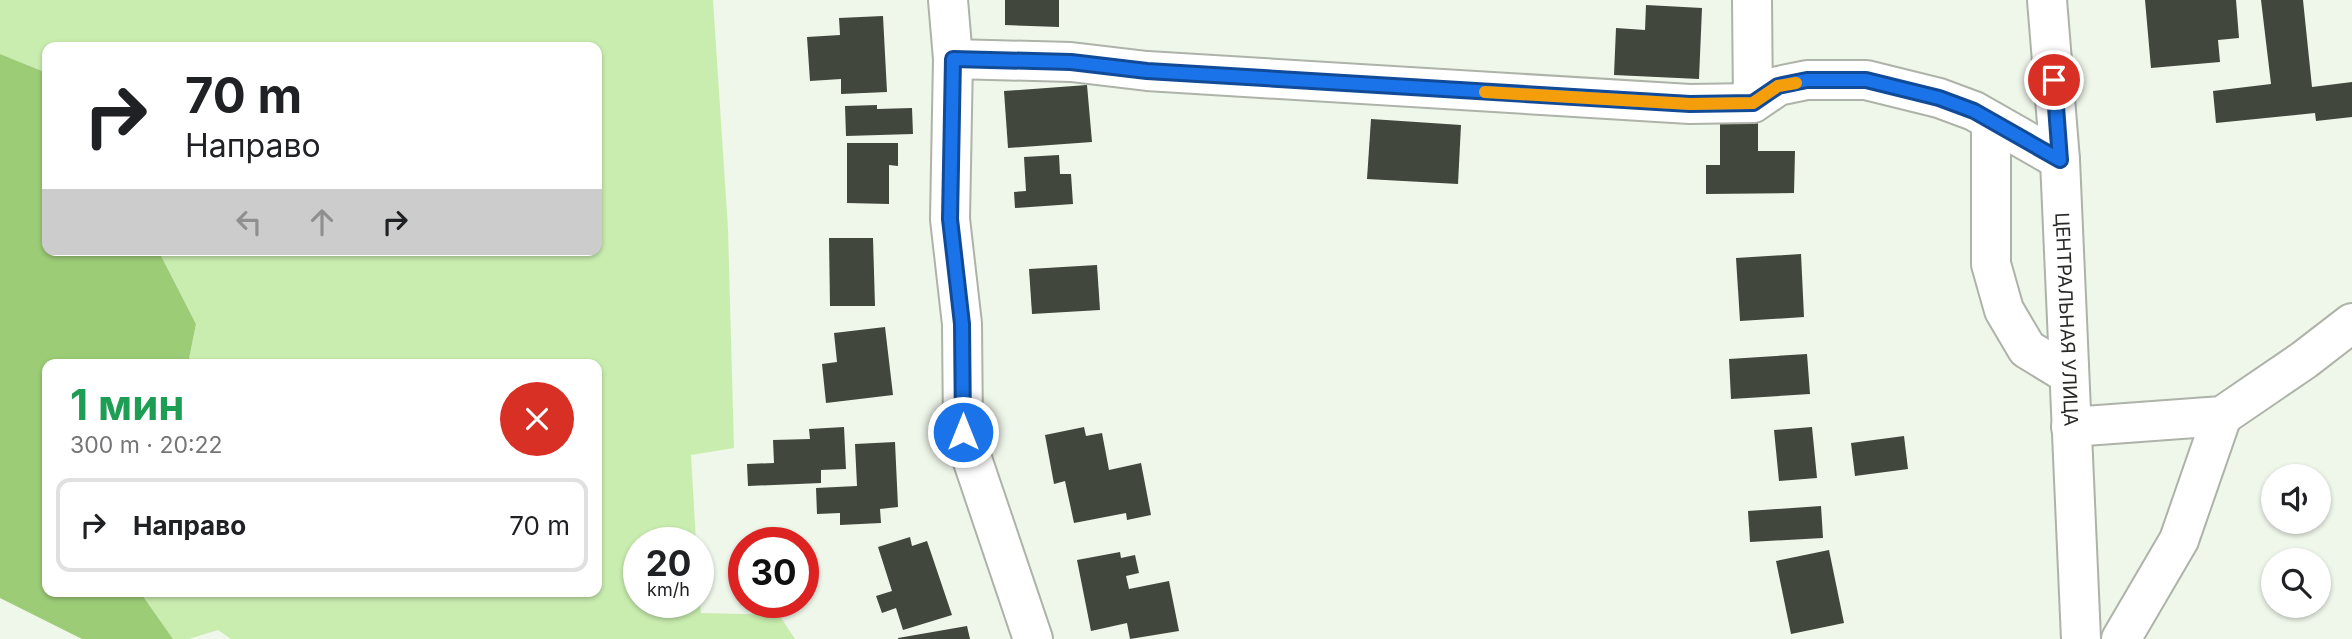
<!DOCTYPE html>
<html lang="ru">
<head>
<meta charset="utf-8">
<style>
  body { margin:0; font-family:Inter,sans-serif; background:#f6f6f6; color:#202124; height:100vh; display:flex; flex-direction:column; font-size:26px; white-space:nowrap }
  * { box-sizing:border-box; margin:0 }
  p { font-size:23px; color:#757577 }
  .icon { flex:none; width:38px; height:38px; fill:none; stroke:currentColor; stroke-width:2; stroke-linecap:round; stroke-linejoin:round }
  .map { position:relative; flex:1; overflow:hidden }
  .details { position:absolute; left:42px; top:359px; width:560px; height:238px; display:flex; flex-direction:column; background:#fff; border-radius:14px; box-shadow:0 2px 5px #0004 }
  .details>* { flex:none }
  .banner { position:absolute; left:42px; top:42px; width:560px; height:214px; border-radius:14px; box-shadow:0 2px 5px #0004; background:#fff; color:#202124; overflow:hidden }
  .buttons { position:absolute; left:2261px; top:464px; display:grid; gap:14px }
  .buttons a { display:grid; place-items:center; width:70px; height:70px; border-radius:50%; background:#fff; box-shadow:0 2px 5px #0004; font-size:35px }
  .speed { position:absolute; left:623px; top:527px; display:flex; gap:14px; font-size:35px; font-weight:700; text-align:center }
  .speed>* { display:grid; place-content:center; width:91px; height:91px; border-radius:50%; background:#fff; box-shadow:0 2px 5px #0004; line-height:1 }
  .speed small { font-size:18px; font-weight:400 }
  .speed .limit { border:10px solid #d22; background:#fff; color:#111 }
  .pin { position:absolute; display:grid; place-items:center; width:60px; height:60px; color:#fff; margin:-30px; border:4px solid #fff; border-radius:50%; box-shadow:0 2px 7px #0007 }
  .me { position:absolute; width:77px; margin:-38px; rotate:0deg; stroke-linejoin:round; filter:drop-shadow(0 0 5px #0008) }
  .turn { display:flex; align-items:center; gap:24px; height:147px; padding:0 28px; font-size:32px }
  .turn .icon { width:91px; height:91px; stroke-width:2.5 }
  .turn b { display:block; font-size:49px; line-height:60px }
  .lanes { display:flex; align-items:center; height:66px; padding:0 28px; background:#0003; justify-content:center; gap:35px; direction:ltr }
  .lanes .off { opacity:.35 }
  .round { display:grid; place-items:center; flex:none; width:74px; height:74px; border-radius:37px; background:#f6f6f6 }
  .head { display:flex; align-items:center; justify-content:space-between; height:119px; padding:0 28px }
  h1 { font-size:42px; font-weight:700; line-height:52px; color:#1e9e55 }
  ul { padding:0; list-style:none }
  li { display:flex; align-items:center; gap:21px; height:94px; margin:0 14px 10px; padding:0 14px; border:4px solid #e0e0e0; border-radius:14px }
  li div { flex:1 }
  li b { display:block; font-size:26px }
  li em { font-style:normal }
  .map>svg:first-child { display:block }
</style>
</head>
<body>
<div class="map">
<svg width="2352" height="639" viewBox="0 0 2352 639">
  <rect width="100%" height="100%" fill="#eff6ea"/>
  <path fill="#c9edaf" d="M0,0H713L728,229L734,448L691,455L696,542H639V602H698V578L701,613L779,615L795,639H231L218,630L189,639H173L140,592H597V364H188L196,324L158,250H597V47H47V73L0,54Z"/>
  <path fill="#9dcc77" d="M0,54L47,73V250H158L196,324L188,364H47V592H140L173,639H82L0,598Z"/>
  <g fill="#41473d">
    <path d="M1005,0H1059V27L1005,25Z"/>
    <path d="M2145,0H2236L2239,38L2218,40L2220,62L2151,68Z"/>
    <path d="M2261,0H2303L2312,87L2352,82V117L2316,121L2315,113L2216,123L2213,91L2271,84Z"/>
    <path d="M1646,5L1702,8L1699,79L1614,75L1616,28L1645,30Z"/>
    <path d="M883,16L887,92L841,94V79L810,81L807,37L840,35L839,18Z"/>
    <path d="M1087,85L1092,142L1008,148L1004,91Z"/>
    <path d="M877,105V109L912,108L913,134L846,136L845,106Z"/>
    <path d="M1371,119L1461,125L1458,184L1367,179Z"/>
    <path d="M1720,123H1758V151H1795L1794,193L1706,194V165H1720Z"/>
    <path d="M847,143H898V166L889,165V204L847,203Z"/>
    <path d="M1059,155L1060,174H1071L1073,204L1015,208L1014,192L1026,191L1024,157Z"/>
    <path d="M829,238H873L875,306H830Z"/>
    <path d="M1801,254L1804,317L1740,321L1736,258Z"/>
    <path d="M1097,265L1100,310L1032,314L1029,269Z"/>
    <path d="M885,327L893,395L826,403L822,364L837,362L834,333Z"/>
    <path d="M1807,354L1810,394L1731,399L1729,359Z"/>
    <path d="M844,427L846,469L821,470V483L748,486L747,464L774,463L773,440L810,439L809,429Z"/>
    <path d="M1084,427L1086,436L1102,433L1109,470L1141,463L1151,515L1127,520L1126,513L1074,523L1065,481L1054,484L1045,435Z"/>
    <path d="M1812,427L1817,478L1779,481L1774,430Z"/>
    <path d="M1904,436L1908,469L1855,476L1851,443Z"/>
    <path d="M895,442L898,507L880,509L881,523L840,525V513L817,514L816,488L857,486L855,444Z"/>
    <path d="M1821,506L1823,538L1750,542L1748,511Z"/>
    <path d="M910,537L912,546L927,541L952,615L903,630L896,608L882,613L876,596L892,591L878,547Z"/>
    <path d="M1829,550L1844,623L1791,634L1776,561Z"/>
    <path d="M1120,552L1121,558L1135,555L1139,573L1126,576L1129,589L1169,581L1179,631L1130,639L1127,623L1091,631L1077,560Z"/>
    <path d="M967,626L970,639H898V638Z"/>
  </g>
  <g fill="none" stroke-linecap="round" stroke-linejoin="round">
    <g stroke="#adb3a8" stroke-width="42">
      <g id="minor">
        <path d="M948,0L953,59L950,219L962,324L963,432L1033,639"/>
        <path d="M1752,0L1753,103"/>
        <path id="s1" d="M2047,0L2060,160L2081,639"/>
        <path d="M953,59L1071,62L1147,71L1690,104L1753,103L1778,86L1807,80H1866L1939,98L1974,111L2060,160"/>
        <path d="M1991,121V264L2004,310L2027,349L2068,374"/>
        <path d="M2071,427L2222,416L2304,360L2352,323"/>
        <path d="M2121,639L2179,540L2222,416"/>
      </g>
    </g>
    <use href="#minor" stroke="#fff" stroke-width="38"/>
  </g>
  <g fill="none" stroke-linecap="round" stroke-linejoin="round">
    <g stroke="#114b97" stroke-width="18">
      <path id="route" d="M963,432L962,324L950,219L953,59L1071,62L1147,71L1690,104L1753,103L1778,86L1807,80H1866L1939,98L1974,111L2060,160L2054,80"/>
    </g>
    <use href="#route" stroke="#1a73e8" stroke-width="12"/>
    <path stroke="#f59e0b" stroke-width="12" d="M1485,92L1690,104L1753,103L1778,86L1796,83"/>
  </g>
  <g text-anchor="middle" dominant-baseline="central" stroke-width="7" stroke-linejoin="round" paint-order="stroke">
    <g font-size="19" fill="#282a26" stroke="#eff6ea">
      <text stroke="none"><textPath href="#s1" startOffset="320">ЦЕНТРАЛЬНАЯ УЛИЦА</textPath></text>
    </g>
  </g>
</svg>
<div class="buttons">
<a><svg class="icon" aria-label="sound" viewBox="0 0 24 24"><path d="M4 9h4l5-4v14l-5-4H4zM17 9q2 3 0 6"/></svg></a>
<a><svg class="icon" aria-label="search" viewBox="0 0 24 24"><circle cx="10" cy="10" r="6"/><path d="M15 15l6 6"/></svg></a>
</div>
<div class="speed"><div>20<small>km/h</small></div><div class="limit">30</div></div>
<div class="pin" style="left:2054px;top:80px;background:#d93025"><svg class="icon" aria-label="arrive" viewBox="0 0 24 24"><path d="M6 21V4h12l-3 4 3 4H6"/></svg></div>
<svg class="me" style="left:963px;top:432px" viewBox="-20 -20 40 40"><circle r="17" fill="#1a73e8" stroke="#fff" stroke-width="3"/><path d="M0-11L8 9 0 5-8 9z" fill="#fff"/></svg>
<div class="banner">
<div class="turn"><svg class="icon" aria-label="right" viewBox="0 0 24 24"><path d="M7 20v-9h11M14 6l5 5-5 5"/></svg><div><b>70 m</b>Направо</div></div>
<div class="lanes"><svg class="icon off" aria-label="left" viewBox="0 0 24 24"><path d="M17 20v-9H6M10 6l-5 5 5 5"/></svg><svg class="icon off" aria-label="ahead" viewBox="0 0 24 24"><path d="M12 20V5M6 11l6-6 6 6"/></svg><svg class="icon" aria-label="right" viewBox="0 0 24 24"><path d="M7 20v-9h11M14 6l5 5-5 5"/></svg></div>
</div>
<section class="details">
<div class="head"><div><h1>1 мин</h1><p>300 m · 20:22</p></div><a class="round" style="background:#d93025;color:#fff"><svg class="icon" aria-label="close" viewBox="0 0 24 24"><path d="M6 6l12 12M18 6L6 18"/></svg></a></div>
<ul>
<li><svg class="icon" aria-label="right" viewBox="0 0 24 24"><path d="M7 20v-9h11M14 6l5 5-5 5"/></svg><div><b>Направо</b></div><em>70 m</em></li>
</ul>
</section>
</div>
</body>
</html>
